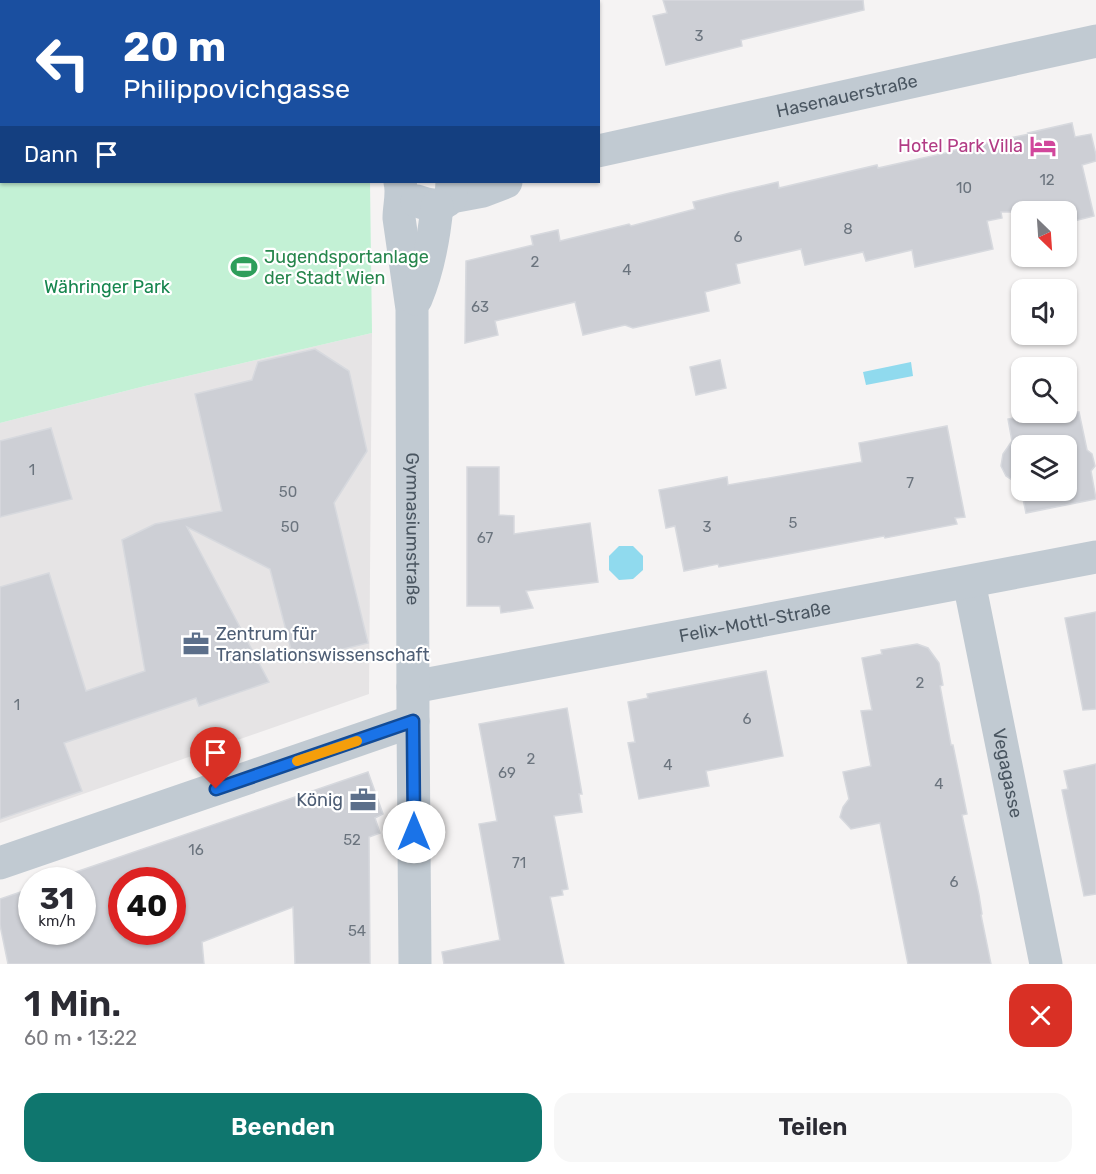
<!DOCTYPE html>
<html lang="de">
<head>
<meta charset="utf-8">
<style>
  body { margin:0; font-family:Rubik,sans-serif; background:#f7f7f7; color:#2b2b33; height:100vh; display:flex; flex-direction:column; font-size:22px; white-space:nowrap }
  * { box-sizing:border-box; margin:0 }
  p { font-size:20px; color:#7c7c81 }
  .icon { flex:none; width:33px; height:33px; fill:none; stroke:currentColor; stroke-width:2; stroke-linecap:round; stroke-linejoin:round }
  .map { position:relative; height:964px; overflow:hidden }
  .drawer { display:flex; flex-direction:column; background:#fff; flex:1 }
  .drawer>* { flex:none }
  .top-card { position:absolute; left:0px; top:0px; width:600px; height:183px; box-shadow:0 2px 4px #0004; background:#1a4fa0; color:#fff; overflow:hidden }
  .needle { width:39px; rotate:155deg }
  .fabs { position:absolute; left:1011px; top:201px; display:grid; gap:12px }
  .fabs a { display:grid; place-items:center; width:66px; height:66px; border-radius:12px; background:#fff; box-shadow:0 2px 4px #0004; font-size:30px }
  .speed { position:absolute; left:18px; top:867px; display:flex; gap:12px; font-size:30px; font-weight:700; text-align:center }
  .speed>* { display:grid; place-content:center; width:78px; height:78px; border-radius:50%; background:#fff; box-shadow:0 2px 4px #0004; line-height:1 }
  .speed small { font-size:15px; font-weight:400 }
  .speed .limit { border:9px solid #d22; background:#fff; color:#111 }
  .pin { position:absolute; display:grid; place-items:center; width:51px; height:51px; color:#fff; margin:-62px -26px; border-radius:50% 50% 50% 0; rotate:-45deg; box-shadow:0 0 6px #0007 }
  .pin .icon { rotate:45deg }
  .me { position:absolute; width:66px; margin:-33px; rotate:0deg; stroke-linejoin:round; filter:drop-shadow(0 0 4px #0008) }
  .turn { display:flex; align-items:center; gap:21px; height:126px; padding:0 24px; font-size:27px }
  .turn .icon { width:78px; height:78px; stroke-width:2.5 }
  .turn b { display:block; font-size:42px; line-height:51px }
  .then { display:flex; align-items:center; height:57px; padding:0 24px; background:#0003; gap:12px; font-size:22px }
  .round { display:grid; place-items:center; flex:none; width:63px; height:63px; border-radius:18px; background:#f7f7f7 }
  .summary { display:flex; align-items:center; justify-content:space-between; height:102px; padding:0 24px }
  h1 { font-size:36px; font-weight:600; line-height:45px }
  .primary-button { display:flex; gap:12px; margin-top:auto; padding:12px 24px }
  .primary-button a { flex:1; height:69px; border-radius:18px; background:#0f766e; color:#fff; font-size:24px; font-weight:600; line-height:69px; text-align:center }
  .primary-button a+a { background:#f7f7f7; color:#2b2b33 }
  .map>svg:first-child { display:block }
</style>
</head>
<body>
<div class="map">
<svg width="1096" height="964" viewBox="0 0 1096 964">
  <rect width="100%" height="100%" fill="#f5f3f3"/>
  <path fill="#e6e4e5" d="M372,333L369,694L0,823V423L145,386Z"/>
  <path fill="#c3f1d5" d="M0,0H357V1L2,2V182H370L372,333L145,386L0,423Z"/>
  <g fill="#90daee">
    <path d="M911,362L913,376L866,385L863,372Z"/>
    <path d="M619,546H633L643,556V570L633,579L619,580L609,570V556Z"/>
  </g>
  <g fill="#cdcfd5" stroke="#d7d9de" stroke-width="1.5" fill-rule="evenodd">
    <path d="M663,0H863L864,10L741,40L742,46L666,65L653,16L667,13Z"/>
    <path d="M1072,123L1075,137L1091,134L1096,155V161L1082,165L1094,216L1066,223V212H1001L1002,218L987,221L993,249L915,267L912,250L866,261L863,252L805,265L801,249L736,264L740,283L705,292L709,311L633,328L625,325L583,335L575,302L495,321L498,335L465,343L466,261L533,245L531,236L558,230L560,241L629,224L631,226L695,209L693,202L730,193L778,182L779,188L877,165L878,168L950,152V151L1029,134L1028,133Z"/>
    <path d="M315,349L349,371L367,451L334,503L368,643L294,661L270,569L187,527L269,682L199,706L196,698L64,743L82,791L0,819V587L49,573L86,691L145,671L122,540L155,524L222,511L195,394L252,380L258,362Z"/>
    <path d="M720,360L726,388L696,395L690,367Z"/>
    <path d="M1042,412H1079L1087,450L1092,454L1095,466L1091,471L1096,499L1026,513L1020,485L1006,476L1001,466L1003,454L1012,441L1008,419ZM1022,446H1066V490H1022Z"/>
    <path d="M947,426L965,517L955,518L957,524L885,538L884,536L719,567L718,564L684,571L675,526L666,528L659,490L727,477L728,485L862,462L859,443Z"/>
    <path d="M51,428L72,499L0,517V441Z"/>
    <path d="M467,467H499V515L514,516V534L590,523L598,582L526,591L533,608L501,613L500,606H467Z"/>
    <path d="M1096,612V709L1083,710L1065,618Z"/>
    <path d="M917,644L928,648L939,663L943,685L940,686L951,745H953L967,814L962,815L979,895L982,914L981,915L991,964H908L880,823L851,829L840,817L843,807L849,799L843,772L871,766L861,711L872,710L862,658L882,654L881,650Z"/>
    <path d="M766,671L783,756L706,771L709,786L639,799L628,743L635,742L628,702L648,698L647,694Z"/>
    <path d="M567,708L582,794H579L582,812L554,816L568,889L562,890L563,895L550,897L564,964H444L442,952L500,940L479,824L497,821L479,724Z"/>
    <path d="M1096,764V894L1084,896L1062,790L1068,789L1064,771Z"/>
    <path d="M368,772L383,814L375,818L380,833L369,837L370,964H295L293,907L202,942L204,964H8L0,925V899L32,888V932H82V880H65L64,876ZM122,880H172V932H122Z"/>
  </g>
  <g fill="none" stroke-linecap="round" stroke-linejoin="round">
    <g stroke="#c1cad2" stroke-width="33">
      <path id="s1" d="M969,582L1046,964"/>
      <path id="s2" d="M413,687L1096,557"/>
      <path d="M0,863L413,721"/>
    </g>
    <g stroke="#c1cad2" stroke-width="33">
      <path d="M401,0V2"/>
      <path id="s3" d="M598,151L1096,41"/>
      <path id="s4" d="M400,182C403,194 399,206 399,218L412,309L413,721L415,964"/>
      <path d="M451,197L483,191L506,182"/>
      <path d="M417,201C431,206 441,208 451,197L452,182"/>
      <path d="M416,299C428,270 434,238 437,206"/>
    </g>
  </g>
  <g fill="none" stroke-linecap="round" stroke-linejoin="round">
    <g stroke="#114b97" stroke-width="15">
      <path id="route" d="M216,789L413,721L414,832"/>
    </g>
    <use href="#route" stroke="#1a73e8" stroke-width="10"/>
    <path stroke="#f59e0b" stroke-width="10" d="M297,761L357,741"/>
  </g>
  <defs>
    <g id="hotel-bare" transform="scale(2.07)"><path d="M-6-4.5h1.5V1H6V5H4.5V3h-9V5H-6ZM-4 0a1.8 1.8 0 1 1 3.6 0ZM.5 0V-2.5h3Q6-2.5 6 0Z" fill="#d1479c" stroke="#fff" stroke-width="2.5" paint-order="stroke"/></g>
    <g id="stadium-bare" transform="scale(2.07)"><path d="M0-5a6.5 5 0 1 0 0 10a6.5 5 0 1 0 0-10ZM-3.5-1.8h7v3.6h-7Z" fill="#2e9e5b" stroke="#fff" stroke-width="2.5" paint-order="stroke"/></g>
    <g id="office-bare" transform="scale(2.07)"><path d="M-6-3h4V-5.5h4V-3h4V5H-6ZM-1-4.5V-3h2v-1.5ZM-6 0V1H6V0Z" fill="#5c6f8a" stroke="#fff" stroke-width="2.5" paint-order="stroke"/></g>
  </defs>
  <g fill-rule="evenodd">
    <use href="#hotel-bare" x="1043" y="146"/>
    <use href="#stadium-bare" x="244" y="267"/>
    <use href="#office-bare" x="196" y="644"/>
    <use href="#office-bare" x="363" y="800"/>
  </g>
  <g text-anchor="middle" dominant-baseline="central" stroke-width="4.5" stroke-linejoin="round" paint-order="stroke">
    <g font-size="15" fill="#6b747e">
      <text x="699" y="36">3</text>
      <text x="1047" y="180">12</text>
      <text x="964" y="188">10</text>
      <text x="848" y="229">8</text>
      <text x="738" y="237">6</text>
      <text x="535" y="262">2</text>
      <text x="627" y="270">4</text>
      <text x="480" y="307">63</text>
      <text x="32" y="470">1</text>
      <text x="910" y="483">7</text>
      <text x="288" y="492">50</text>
      <text x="793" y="523">5</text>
      <text x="290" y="527">50</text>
      <text x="707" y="527">3</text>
      <text x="485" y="538">67</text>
      <text x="920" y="683">2</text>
      <text x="17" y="705">1</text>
      <text x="747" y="719">6</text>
      <text x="531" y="759">2</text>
      <text x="668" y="765">4</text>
      <text x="507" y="773">69</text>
      <text x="939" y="784">4</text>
      <text x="352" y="840">52</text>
      <text x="196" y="850">16</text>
      <text x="519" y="863">71</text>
      <text x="954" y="882">6</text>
      <text x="357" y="931">54</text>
    </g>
    <g font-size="18" fill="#4a5661" stroke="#fff">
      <text stroke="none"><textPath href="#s3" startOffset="255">Hasenauerstraße</textPath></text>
      <text stroke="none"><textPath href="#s4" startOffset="348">Gymnasiumstraße</textPath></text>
      <text stroke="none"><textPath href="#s2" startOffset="348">Felix-Mottl-Straße</textPath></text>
      <text stroke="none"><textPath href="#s1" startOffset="195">Vegagasse</textPath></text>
    </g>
    <g font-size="18" fill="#b23c85" stroke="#fff" text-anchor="end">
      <text x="1023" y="146">Hotel Park Villa</text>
    </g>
    <g font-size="18" fill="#27864d" stroke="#fff" text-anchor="start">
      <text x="264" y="257">Jugendsportanlage<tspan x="264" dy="21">der Stadt Wien</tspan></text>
    </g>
    <g font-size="18" fill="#17864f" stroke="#fff">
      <text x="107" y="287">Währinger Park</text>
    </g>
    <g font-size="18" fill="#4e5e75" stroke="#fff" text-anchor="start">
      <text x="216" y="634">Zentrum für<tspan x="216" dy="21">Translationswissenschaft</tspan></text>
      <text x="343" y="800" text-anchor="end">König</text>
    </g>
  </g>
</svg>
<div class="fabs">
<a><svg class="needle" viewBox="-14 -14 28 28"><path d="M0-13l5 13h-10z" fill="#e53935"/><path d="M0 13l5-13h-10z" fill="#7c7c81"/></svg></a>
<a><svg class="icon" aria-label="sound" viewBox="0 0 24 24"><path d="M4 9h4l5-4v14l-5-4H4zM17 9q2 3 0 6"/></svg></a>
<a><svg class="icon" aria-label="search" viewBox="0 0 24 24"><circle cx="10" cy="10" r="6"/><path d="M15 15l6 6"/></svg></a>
<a><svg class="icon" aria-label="layers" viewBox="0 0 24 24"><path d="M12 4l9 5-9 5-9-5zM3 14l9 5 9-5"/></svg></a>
</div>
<div class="speed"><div>31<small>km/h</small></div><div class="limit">40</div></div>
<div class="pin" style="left:216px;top:789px;background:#d93025"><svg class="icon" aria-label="arrive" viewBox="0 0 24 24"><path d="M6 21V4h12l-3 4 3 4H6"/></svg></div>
<svg class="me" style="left:414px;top:832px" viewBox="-20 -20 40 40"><circle r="19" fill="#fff"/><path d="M0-13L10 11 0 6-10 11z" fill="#1a73e8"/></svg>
<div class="top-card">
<div class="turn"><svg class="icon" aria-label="left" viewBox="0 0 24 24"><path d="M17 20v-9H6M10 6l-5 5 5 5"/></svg><div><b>20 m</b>Philippovichgasse</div></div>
<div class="then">Dann<svg class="icon" aria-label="arrive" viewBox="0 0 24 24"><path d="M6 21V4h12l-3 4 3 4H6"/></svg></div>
</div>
</div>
<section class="drawer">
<div class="summary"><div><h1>1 Min.</h1><p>60 m · 13:22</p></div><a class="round" style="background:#d93025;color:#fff"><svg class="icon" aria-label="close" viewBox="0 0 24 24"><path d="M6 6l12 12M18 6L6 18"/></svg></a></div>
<div class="primary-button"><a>Beenden</a><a>Teilen</a></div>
</section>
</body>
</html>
